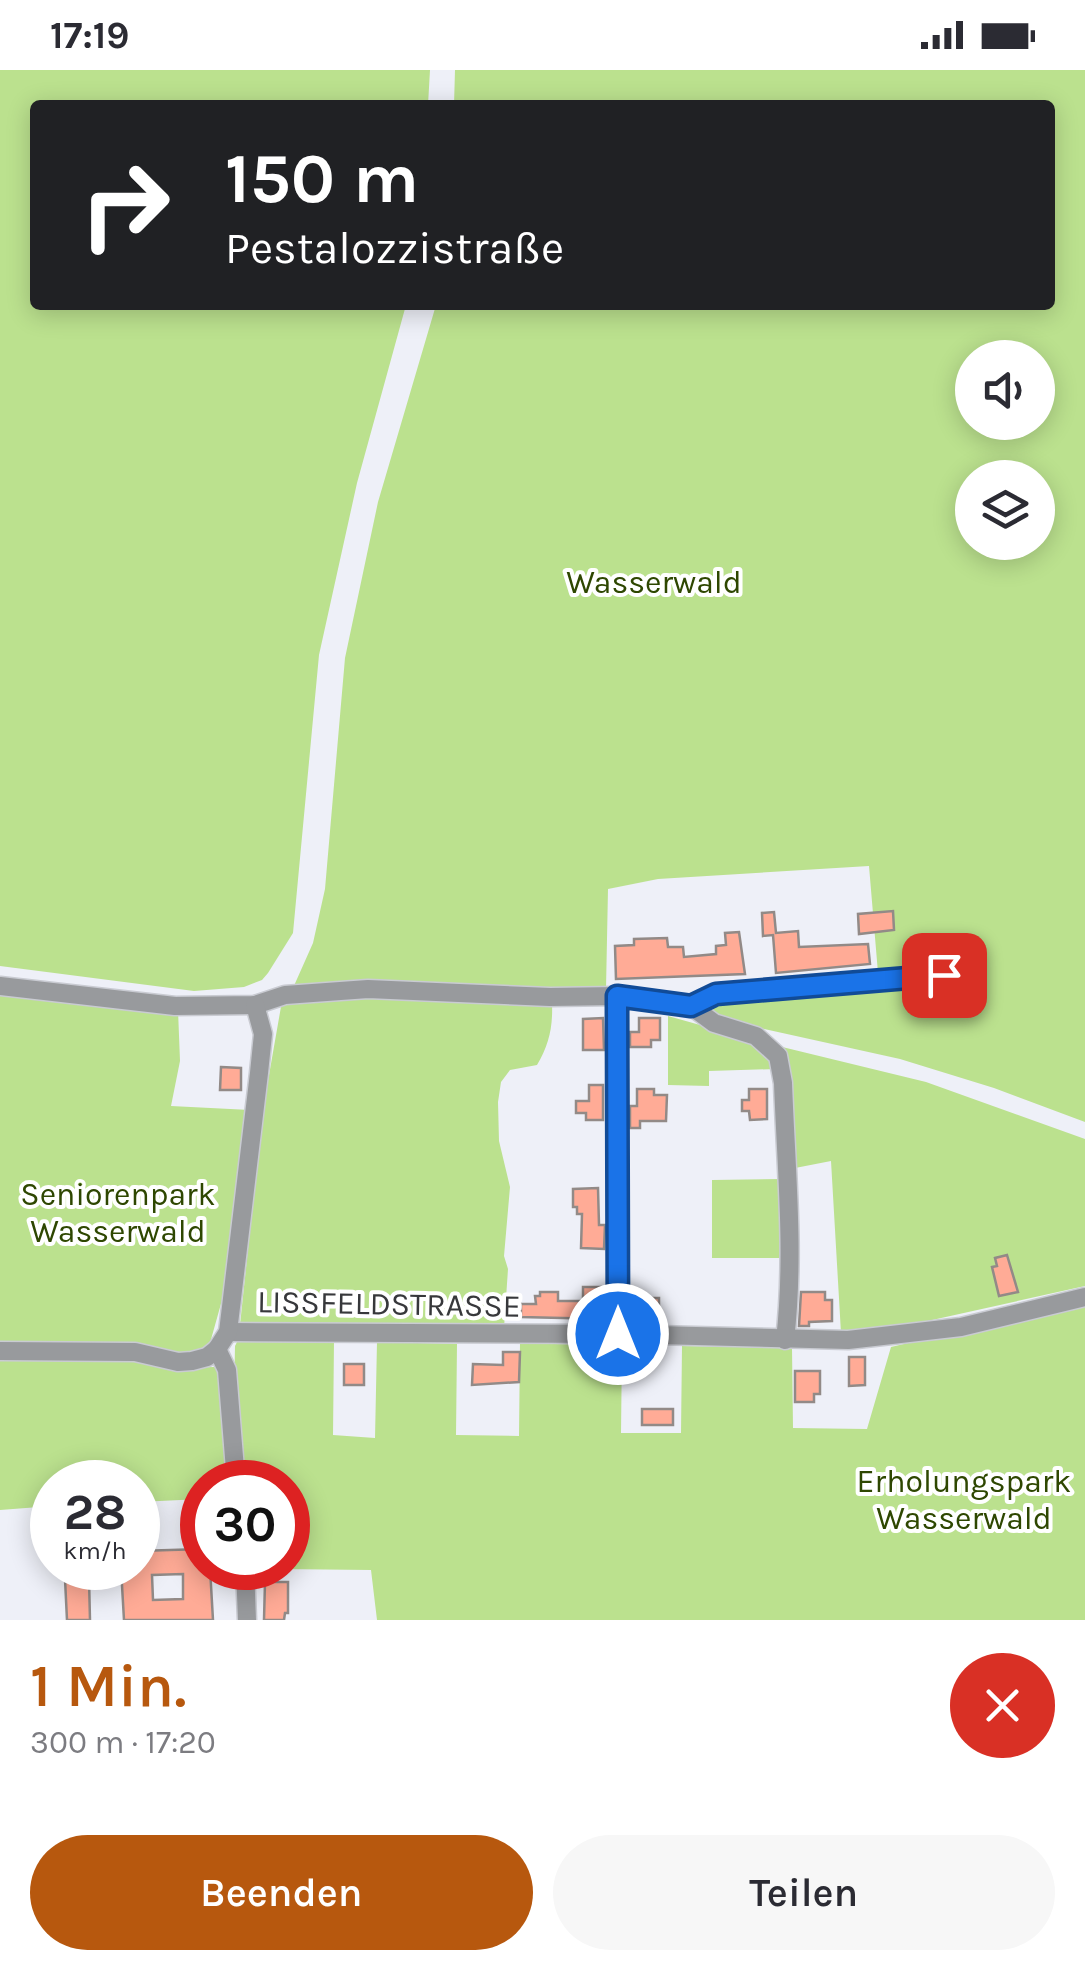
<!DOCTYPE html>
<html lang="de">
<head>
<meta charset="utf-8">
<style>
  body { margin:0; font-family:Karla,sans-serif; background:#f7f7f7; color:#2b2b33; height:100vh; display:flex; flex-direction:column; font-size:38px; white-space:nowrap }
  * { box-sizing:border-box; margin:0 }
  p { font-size:32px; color:#7c7c81 }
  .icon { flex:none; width:55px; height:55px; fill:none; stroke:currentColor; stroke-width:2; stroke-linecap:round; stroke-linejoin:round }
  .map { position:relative; height:1550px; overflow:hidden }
  .sheet { display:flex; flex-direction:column; background:#fff; flex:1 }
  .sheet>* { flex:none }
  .banner { position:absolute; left:30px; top:30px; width:1025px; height:210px; border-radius:10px; box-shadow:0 5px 25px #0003; background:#202124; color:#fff; overflow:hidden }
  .buttons { position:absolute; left:955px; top:270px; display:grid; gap:20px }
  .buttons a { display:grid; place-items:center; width:100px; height:100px; border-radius:50%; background:#fff; box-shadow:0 5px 25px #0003; font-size:50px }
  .speed { position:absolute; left:30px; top:1390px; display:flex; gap:20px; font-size:50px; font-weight:700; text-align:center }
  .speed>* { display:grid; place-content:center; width:130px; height:130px; border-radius:50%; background:#fff; box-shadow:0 5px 25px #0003; line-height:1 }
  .speed small { font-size:25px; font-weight:400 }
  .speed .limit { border:15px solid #d22; background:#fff; color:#111 }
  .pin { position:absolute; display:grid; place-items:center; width:85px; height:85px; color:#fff; margin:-42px; border-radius:20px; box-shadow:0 5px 15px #0006 }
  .me { position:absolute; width:110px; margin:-55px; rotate:0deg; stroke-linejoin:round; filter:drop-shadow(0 0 8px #0008) }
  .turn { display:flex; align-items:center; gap:35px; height:210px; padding:0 30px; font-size:45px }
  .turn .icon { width:130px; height:130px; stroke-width:2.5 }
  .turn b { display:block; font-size:70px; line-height:85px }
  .round { display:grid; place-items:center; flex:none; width:105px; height:105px; border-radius:52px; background:#f7f7f7 }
  .overview { display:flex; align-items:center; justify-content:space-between; height:170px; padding:0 30px }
  h1 { font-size:60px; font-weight:600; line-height:75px; color:#b7580e }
  .button { display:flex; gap:20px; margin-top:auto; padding:20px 30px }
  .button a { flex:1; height:115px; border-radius:60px; background:#b7580e; color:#fff; font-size:40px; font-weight:600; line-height:115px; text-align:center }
  .button a+a { background:#f7f7f7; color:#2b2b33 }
  .status { display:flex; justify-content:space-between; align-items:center; height:70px; padding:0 50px; background:#fff; direction:ltr }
  .status svg { height:28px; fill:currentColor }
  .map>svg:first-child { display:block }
</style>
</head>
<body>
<div class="status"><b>17:19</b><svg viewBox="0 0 49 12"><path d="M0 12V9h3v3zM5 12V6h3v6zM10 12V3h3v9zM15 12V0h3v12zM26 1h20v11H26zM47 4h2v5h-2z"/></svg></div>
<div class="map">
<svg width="1085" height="1550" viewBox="0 0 1085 1550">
  <rect width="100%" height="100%" fill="#eef0f8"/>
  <g fill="#bbe18e" fill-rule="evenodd">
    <path d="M0,0H430L428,35H35V235H406L357,413L319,585L293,863L268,903L262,910L244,917L194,921L0,896Z"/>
    <path d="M455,0H1085V1052L994,1018L900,989L742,954L718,947L708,938L725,929L985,911L983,893L878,903L869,796L658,809L608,819L606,919L293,918L313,873L325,819L345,588L378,432L436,235H1050V35H454ZM972,288H1038V352H972ZM972,408H1038V472H972Z"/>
    <path d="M0,921L178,940L180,991L171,1036L250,1040L224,1223L210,1273L194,1285L0,1275Z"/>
    <path d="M362,924L552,933C553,957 549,975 537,995L510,1000L501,1012L498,1032L499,1071L510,1117L504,1186L508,1199L504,1258L240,1255L262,1045L282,931Z"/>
    <path d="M668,946L757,971L776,999L709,1001V1016L668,1015Z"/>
    <path d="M774,975L926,1012L1085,1069V1216L887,1260L841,1263L831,1091L790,1099Z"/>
    <path d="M781,1109L785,1188H712V1110Z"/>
    <path d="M1085,1232V1550H377L371,1500L279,1499L288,1498V1412H244L234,1331L235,1276L238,1270L334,1271L333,1365L375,1368L377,1272L457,1274L456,1365L519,1366L520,1273L622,1276L621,1363H681L682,1276L792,1278L793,1358L867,1359L891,1277Z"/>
    <path d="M0,1287H118L169,1298L214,1297L221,1304L231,1412H202V1429L138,1432V1412H52V1436L0,1440Z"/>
  </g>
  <g fill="#ffab96" stroke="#928a87" stroke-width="2.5" fill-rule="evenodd">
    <path d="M893,841L894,860L859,864L858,844Z"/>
    <path d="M774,842L776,863L798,861L799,877L868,874L870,894L776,903L773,865L763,866L762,843Z"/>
    <path d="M739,862L745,904L616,909L615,876L634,875V869L667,868L668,877H683L684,887L716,884V876L726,875L725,863Z"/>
    <path d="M603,948L604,980H583V949Z"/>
    <path d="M639,948H660V970H651V977H630V962H639Z"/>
    <path d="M221,997L241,998V1020H220Z"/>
    <path d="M589,1015H603V1050H586V1043H576V1031H589Z"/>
    <path d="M637,1019H654V1025H667L666,1051H640V1058H630V1036H637Z"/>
    <path d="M749,1019H767V1049L750,1050L749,1041H742V1030H749Z"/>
    <path d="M598,1118L599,1155H605L604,1179L581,1178L582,1144H577V1137H573V1119Z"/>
    <path d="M1007,1185L1018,1222L999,1226L992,1197L997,1196L995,1188Z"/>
    <path d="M583,1217H601V1226H605L604,1249L521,1247V1234H536L535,1226H540V1222H558V1231H583Z"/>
    <path d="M801,1222H825V1230H832V1251L809,1252V1256H799Z"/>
    <path d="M639,1228H659V1250L639,1249Z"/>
    <path d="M503,1282H520L519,1312L472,1315L473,1294L503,1295Z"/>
    <path d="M849,1287H865V1315L849,1316Z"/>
    <rect x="344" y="1294" width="20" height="21"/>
    <path d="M795,1301H820V1324H814V1332H795Z"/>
    <rect x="642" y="1339" width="31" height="16"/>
    <path d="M202,1479V1498H210L213,1550H124L121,1498H138V1481ZM183,1504V1529L153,1530L152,1505Z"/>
    <path d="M89,1508L90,1550H67L65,1509Z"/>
    <path d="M265,1512H288V1543H285L284,1550H264Z"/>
  </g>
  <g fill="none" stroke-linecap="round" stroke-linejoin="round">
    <g stroke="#c9cbd2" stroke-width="21">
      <g id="minor">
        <path d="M0,916L175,936L255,935L285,925L368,919L550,927L617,926L691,936L714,953L756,966L778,986L783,1013C786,1098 795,1185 785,1270"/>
        <path d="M617,926L618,1264"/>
        <path d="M691,936L717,924L944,905"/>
        <path d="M228,1262L618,1264L848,1270L961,1257L1085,1227"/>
        <path d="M217,1279L227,1300L236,1412"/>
        <path d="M0,1281L135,1282L178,1292L192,1291L207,1287L217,1279L228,1262L259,1003L263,964L255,935"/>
        <path d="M245,1498L247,1550"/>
      </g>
    </g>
    <use href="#minor" stroke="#989a9d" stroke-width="18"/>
  </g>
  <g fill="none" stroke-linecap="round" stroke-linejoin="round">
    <g stroke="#114b97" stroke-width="25">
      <path id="route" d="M618,1264L617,926L691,936L716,924L944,905"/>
    </g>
    <use href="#route" stroke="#1a73e8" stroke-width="18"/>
  </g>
  <g text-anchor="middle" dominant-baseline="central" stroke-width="8" stroke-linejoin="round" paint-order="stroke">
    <g font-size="32" fill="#2e4701" stroke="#fff">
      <text x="654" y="512">Wasserwald</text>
      <text x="118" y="1124">Seniorenpark<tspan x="118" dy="37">Wasserwald</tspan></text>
      <text x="964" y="1411">Erholungspark<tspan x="964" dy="37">Wasserwald</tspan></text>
    </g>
    <g font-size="32" fill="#37383b" stroke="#fff">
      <text transform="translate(389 1234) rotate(1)">LISSFELDSTRASSE</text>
    </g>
  </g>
</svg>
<div class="buttons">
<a><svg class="icon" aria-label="sound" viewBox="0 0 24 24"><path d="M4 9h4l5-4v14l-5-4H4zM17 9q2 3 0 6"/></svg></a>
<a><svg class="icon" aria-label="layers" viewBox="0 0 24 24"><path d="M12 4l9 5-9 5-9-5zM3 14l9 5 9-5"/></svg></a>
</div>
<div class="speed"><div>28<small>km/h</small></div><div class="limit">30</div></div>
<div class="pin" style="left:944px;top:905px;background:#d93025"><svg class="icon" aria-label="arrive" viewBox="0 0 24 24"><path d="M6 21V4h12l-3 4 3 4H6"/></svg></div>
<svg class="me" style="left:618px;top:1264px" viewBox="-20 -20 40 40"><circle r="17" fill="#1a73e8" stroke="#fff" stroke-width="3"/><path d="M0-11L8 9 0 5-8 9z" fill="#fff"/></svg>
<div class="banner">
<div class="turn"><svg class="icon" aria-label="right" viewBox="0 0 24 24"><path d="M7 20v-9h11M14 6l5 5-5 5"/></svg><div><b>150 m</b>Pestalozzistraße</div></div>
</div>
</div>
<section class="sheet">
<div class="overview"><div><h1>1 Min.</h1><p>300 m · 17:20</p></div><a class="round" style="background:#d93025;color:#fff"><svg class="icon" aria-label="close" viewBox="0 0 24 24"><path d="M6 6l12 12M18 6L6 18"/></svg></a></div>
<div class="button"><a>Beenden</a><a>Teilen</a></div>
</section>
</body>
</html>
